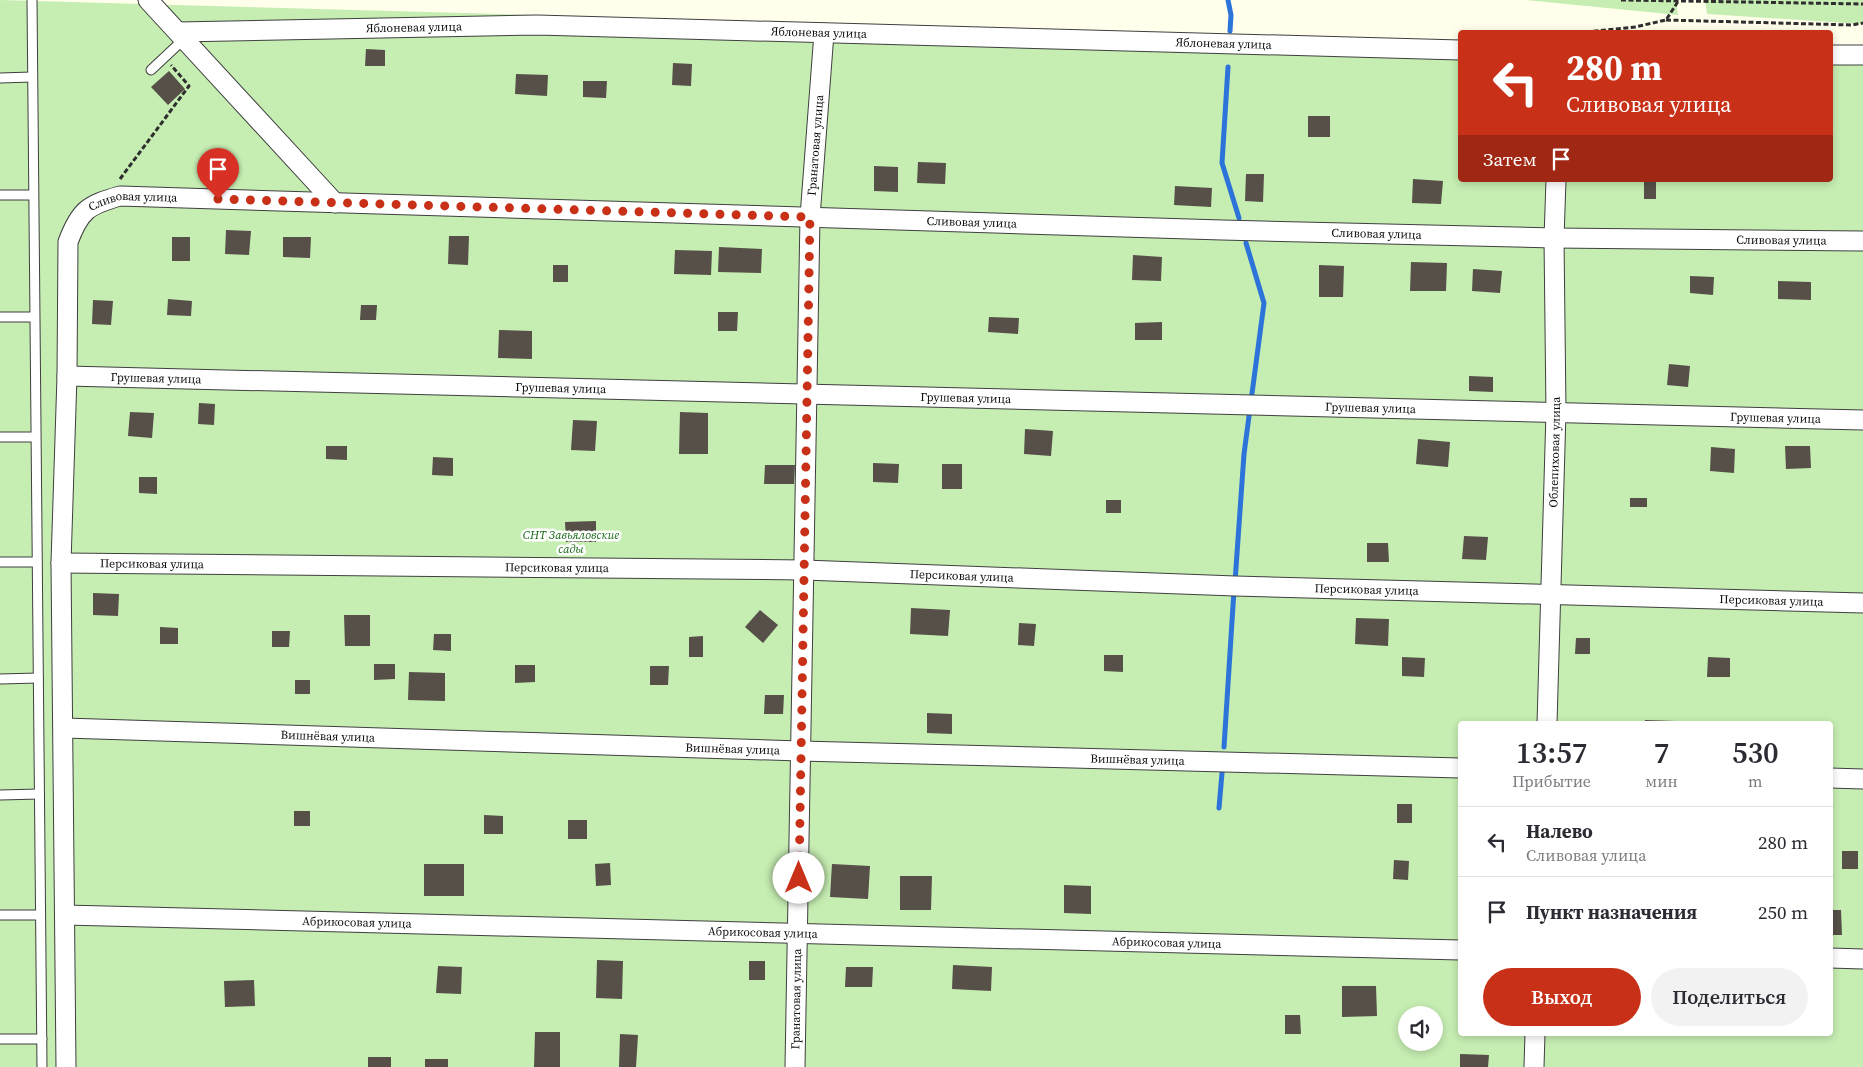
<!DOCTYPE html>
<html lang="ru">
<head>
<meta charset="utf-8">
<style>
  body { margin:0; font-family:"Source Serif 4",serif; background:#f2f2f3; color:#2b2b33; height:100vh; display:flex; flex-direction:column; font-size:19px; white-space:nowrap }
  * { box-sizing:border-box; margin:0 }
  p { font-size:16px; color:#7c7c81 }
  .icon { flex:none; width:28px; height:28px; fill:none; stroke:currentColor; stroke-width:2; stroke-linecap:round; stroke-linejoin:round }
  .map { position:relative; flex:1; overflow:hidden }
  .panel { position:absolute; left:1458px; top:721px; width:375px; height:315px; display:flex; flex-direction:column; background:#fff; border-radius:5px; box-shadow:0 2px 8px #0003 }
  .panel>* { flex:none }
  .banner { position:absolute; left:1458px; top:30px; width:375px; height:152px; border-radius:5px; box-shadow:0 2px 8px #0003; background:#c83118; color:#fff; overflow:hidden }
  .fabs { position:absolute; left:1398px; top:1006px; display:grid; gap:10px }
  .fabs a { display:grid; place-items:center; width:45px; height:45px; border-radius:50%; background:#fff; box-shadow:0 2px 8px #0003; font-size:25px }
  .pin { position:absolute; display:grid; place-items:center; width:42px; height:42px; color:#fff; margin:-51px -21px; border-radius:50% 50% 50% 0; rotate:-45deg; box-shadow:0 0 5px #0007 }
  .pin .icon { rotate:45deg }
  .me { position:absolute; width:55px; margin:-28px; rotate:0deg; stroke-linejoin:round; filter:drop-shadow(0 0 4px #0008) }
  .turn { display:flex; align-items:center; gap:18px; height:105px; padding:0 25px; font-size:22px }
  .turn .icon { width:65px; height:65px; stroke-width:2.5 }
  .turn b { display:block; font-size:35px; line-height:42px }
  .then { display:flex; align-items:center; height:48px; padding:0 25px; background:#0003; gap:10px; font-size:19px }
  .eta { display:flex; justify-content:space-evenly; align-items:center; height:85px; text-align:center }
  .eta b { font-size:30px; font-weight:600; line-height:35px }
  .action { display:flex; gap:10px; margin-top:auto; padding:10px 25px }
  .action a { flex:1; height:58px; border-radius:30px; background:#c83118; color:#fff; font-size:20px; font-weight:600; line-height:58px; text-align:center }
  .action a+a { background:#f2f2f3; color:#2b2b33 }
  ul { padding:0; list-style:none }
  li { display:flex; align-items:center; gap:15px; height:70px; padding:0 25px; border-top:1px solid #e1e1e2 }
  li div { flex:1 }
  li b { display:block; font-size:19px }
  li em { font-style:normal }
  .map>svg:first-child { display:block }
</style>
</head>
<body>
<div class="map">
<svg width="1863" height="1067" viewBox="0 0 1863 1067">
  <rect width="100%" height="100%" fill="#ffffec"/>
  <g fill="#c6edb2" fill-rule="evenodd">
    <path d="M0,0L1460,41V180H1830V51L1863,52V1067H0ZM1460,724H1830V1034H1460ZM1406,1015H1434V1042H1406Z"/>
    <path d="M1526,0H1676L1678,15Z"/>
    <path d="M1705,0H1863V24L1707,14Z"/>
  </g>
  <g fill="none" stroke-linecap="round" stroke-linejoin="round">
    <g stroke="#2c74d9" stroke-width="5">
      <path d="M1228,0L1231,15L1230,31"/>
      <path d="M1228,67L1222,163L1239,218"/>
      <path d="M1235,582L1244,454L1264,303L1246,243"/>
      <path d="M1224,747L1234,590"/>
      <path d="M1219,808L1222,773"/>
    </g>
  </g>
  <g fill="#565048">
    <path d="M366,49L385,50V66H365Z"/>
    <path d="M673,63L692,64L691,86L672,85Z"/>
    <path d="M169,71L185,89L168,105L151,87Z"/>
    <path d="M516,74L548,75L547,96L515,94Z"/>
    <path d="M583,81H607L606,98L583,97Z"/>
    <rect x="1308" y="116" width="22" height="21"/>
    <path d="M918,162L946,163L945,184L917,183Z"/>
    <path d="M874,166L898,167V192L874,191Z"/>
    <path d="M1246,174H1264L1263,202L1245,201Z"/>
    <path d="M1413,179L1443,181L1441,204L1412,203Z"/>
    <path d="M1656,180V199H1644V181Z"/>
    <path d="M1175,186L1212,188L1211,207L1174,205Z"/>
    <path d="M226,230L251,231L249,255L225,254Z"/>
    <path d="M449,236H469L468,265L448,264Z"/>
    <rect x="172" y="237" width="18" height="24"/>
    <path d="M283,237H311L310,258L283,257Z"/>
    <path d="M719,247L762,249L761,273L718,272Z"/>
    <path d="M675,250L712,251L711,275L674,274Z"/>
    <path d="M1133,255L1162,257L1161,281L1132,280Z"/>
    <path d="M1411,262L1447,263L1446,291H1410Z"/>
    <rect x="553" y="265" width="15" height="17"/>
    <path d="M1319,265L1344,266L1343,297H1319Z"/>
    <path d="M1473,269L1502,271L1500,293L1472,291Z"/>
    <path d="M1690,276L1714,277L1713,295L1690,293Z"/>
    <path d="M1778,281L1811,282V300L1778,299Z"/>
    <path d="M168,299L192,301L191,316L167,315Z"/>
    <path d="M93,300L113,301L111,325L92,324Z"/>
    <path d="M361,305H377L376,320H360Z"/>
    <path d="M718,312H738L737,331H718Z"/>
    <path d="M989,317L1019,318L1018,334L988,332Z"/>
    <path d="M1162,322V340H1135V323Z"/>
    <path d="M499,330L532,331V359L498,358Z"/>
    <path d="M1669,364L1690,366L1688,387L1667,385Z"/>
    <path d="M1469,376L1493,377V392L1469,391Z"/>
    <path d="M199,403L215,404L214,425L198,424Z"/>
    <path d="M130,412L154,413L152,438L128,436Z"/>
    <path d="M680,412L708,413V454H679Z"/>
    <path d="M573,420L597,421L595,451L571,450Z"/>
    <path d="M1025,429L1053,431L1051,456L1024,454Z"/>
    <path d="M1418,439L1450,442L1448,467L1416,464Z"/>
    <path d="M326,446H347V460L326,459Z"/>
    <path d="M1785,446H1810L1811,468L1786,469Z"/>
    <path d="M1711,447L1735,449L1734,473L1710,471Z"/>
    <path d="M433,457L453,458V476L432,475Z"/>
    <path d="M873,463L899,464L898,483L873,482Z"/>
    <rect x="942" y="464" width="20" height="25"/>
    <path d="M765,465H795L794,484H764Z"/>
    <path d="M139,477H157V494L139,493Z"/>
    <rect x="1630" y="498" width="17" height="9"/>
    <rect x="1106" y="500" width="15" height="13"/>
    <path d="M596,521V542H566L565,522Z"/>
    <path d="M1464,536L1488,537L1486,560L1462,559Z"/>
    <path d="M1367,543H1388L1389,562H1367Z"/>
    <path d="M93,593L119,594L118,616L93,615Z"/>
    <path d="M911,608L950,610L948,636L910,634Z"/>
    <path d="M760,610L778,625L763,643L745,627Z"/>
    <path d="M344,615H370V646H345Z"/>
    <path d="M1356,618L1389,619L1388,646L1355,644Z"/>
    <path d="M1019,623L1036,624L1034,646L1018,645Z"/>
    <path d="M160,627L178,628V644H160Z"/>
    <path d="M272,631H290L289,647H272Z"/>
    <path d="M434,634H451V651L433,650Z"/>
    <path d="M703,636V657H689V637Z"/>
    <path d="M1576,638H1590V654H1575Z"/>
    <path d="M1104,655H1123V672L1104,671Z"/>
    <path d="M1402,657L1425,658L1424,677L1402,676Z"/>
    <path d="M1708,657L1730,658V677H1707Z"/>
    <path d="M374,664H395V679L374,680Z"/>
    <path d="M515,665H535V682L515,683Z"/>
    <path d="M650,666H669L668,685H650Z"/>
    <path d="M409,672L445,673V701L408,700Z"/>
    <rect x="295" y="680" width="15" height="14"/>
    <path d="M765,695H784L783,714H764Z"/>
    <path d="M927,713L952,714V734L927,733Z"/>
    <path d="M1645,720L1675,721V724H1645Z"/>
    <rect x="1397" y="804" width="15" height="19"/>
    <rect x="294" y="811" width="16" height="15"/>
    <path d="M484,815L503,816V834H484Z"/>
    <rect x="568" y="820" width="19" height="19"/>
    <rect x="1842" y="851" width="16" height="18"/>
    <path d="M1394,860L1409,861L1408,880L1393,879Z"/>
    <path d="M610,863L611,885L596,886L595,864Z"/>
    <rect x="424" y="864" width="40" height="32"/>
    <path d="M832,864L870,866L868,899L830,897Z"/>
    <path d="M900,876H932L931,910H900Z"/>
    <path d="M1064,885L1091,886V914L1064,913Z"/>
    <path d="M1830,910H1841L1842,935H1830Z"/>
    <path d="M597,960L623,961L622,999L596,998Z"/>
    <rect x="749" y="961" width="16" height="19"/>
    <path d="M953,965L992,967L991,991L952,989Z"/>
    <path d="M438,966L462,967L461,994L436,993Z"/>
    <path d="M846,967H873L872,987H845Z"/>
    <path d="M254,980L255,1006L225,1007L224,981Z"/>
    <path d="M1342,986H1376L1377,1016L1342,1017Z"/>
    <path d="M1285,1015H1300L1301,1034H1285Z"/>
    <path d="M535,1032H560V1067H534Z"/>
    <path d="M620,1034L638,1035L636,1067H619Z"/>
    <path d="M1460,1054L1489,1055L1488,1067H1460Z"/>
    <rect x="368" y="1057" width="23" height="10"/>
    <rect x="425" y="1059" width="23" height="8"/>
  </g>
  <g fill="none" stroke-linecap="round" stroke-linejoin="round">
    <g stroke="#3f3f3f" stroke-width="11">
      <g id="lane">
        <path d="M32,0L42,1067"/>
        <path d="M151,70L184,39"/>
        <path d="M0,78L32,77"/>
        <path d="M0,195H33"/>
        <path d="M0,317H34"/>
        <path d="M0,437H35"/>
        <path d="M0,562H37"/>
        <path d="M0,679L38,678"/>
        <path d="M0,795L39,794"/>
        <path d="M0,915H40"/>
        <path d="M0,1039H42"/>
      </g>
    </g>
    <g stroke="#3f3f3f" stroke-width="21">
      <g id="street">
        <path d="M148,0L335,203"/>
        <path id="s1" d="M178,32L537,25L1460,50"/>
        <path d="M1830,55H1863"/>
        <path id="s2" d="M67,376L1863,420"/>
        <path id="s3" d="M61,563L804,570L1235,586L1863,603"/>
        <path id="s4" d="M1547,724L1556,412L1554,238L1556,180"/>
        <path id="s5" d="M64,728L800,751L1460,768"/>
        <path d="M1830,778L1863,779"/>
        <path id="s6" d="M65,915L1460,950"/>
        <path d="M1830,958L1863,959"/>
        <path id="s7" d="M66,1067L61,563L67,376L68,242C80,210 88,205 120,196L1222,230L1554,238L1863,241"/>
        <path id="s8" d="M795,1067L810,217L824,33"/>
        <path d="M1534,1067L1535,1034"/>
      </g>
    </g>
    <g stroke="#2e2e2e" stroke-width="3" stroke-dasharray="5 2.5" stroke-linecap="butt">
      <path d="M1621,0L1863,4"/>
      <path d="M1666,20L1852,25L1863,23"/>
      <path d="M1586,32L1635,27L1666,20L1679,0"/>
      <path d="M120,179L189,86L171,65"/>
    </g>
    <use href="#lane" stroke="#fff" stroke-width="9"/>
    <use href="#street" stroke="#fff" stroke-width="19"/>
  </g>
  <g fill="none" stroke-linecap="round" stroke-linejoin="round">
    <path stroke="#c83118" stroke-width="9" stroke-dasharray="0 16.2" d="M218,199L810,217L799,878"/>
  </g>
  <g text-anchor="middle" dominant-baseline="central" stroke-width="5" stroke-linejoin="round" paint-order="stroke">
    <g font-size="12" fill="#0c0c0c" stroke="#fff">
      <text stroke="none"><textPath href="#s1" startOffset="236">Яблоневая улица</textPath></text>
      <text stroke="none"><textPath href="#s1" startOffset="641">Яблоневая улица</textPath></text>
      <text stroke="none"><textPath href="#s1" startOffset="1046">Яблоневая улица</textPath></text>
      <text stroke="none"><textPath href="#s8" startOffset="922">Гранатовая улица</textPath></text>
      <text stroke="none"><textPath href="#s7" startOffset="911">Сливовая улица</textPath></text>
      <text stroke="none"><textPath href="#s7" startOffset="1751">Сливовая улица</textPath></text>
      <text stroke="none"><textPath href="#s7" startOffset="2156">Сливовая улица</textPath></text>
      <text stroke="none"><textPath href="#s7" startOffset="2561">Сливовая улица</textPath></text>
      <text stroke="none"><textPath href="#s2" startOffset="89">Грушевая улица</textPath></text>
      <text stroke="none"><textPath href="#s2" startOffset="494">Грушевая улица</textPath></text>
      <text stroke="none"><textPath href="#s2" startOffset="899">Грушевая улица</textPath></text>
      <text stroke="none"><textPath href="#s2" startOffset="1304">Грушевая улица</textPath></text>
      <text stroke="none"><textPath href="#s2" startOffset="1709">Грушевая улица</textPath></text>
      <text stroke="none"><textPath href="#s4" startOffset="272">Облепиховая улица</textPath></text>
      <text stroke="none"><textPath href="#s3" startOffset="91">Персиковая улица</textPath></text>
      <text stroke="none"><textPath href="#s3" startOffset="496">Персиковая улица</textPath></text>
      <text stroke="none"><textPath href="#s3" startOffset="901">Персиковая улица</textPath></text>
      <text stroke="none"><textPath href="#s3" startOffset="1306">Персиковая улица</textPath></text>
      <text stroke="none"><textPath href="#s3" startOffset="1711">Персиковая улица</textPath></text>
      <text stroke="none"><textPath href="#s5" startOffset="264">Вишнёвая улица</textPath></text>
      <text stroke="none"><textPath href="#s5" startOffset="669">Вишнёвая улица</textPath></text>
      <text stroke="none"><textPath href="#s5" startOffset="1074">Вишнёвая улица</textPath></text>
      <text stroke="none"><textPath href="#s6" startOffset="292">Абрикосовая улица</textPath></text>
      <text stroke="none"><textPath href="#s6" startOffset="698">Абрикосовая улица</textPath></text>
      <text stroke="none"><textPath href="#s6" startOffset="1102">Абрикосовая улица</textPath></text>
      <text stroke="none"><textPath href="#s8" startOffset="68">Гранатовая улица</textPath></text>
    </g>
    <g font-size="12" font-style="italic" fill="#196a17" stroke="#fff">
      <text x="571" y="535">СНТ Завьяловские<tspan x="571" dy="14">сады</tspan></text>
    </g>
  </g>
</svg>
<div class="fabs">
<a><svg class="icon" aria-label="sound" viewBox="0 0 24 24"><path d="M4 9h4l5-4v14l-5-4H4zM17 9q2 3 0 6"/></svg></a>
</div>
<div class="pin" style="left:218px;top:199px;background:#d93025"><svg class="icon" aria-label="arrive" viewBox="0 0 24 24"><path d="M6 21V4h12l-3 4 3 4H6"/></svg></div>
<svg class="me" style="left:799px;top:878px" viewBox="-20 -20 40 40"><circle r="19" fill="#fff"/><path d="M0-13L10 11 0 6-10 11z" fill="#c83118"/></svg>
<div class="banner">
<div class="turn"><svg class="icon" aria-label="left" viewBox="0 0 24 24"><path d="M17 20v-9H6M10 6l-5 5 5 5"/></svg><div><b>280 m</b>Сливовая улица</div></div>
<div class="then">Затем<svg class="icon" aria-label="arrive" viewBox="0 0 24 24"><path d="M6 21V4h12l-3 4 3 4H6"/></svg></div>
</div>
<section class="panel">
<div class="eta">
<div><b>13:57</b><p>Прибытие</p></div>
<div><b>7</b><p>мин</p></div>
<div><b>530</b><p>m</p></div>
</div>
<ul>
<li><svg class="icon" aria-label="left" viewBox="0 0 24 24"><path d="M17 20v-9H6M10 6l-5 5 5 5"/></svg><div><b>Налево</b><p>Сливовая улица</p></div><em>280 m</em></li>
<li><svg class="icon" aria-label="arrive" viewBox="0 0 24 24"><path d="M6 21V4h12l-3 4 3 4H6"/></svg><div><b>Пункт назначения</b></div><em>250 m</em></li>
</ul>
<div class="action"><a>Выход</a><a>Поделиться</a></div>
</section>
</div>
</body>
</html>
